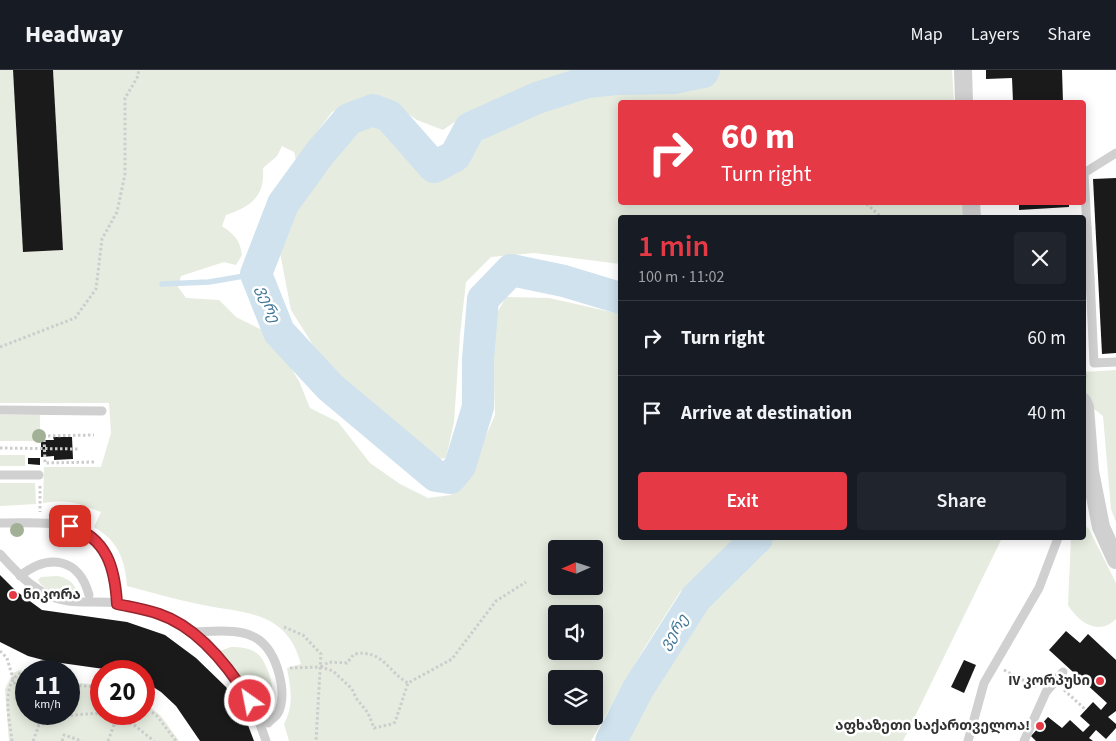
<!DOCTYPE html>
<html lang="en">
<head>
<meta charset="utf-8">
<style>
  body { margin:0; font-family:"Source Sans 3","Noto Sans Georgian",sans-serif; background:#20242c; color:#f1f3f6; height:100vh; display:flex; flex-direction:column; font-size:19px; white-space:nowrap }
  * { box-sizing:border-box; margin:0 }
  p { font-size:16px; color:#9ea1a6 }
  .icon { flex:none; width:28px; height:28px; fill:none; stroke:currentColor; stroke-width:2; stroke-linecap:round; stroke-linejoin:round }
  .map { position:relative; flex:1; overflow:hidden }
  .drawer { position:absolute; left:618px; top:145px; width:468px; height:325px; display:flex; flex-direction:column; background:#171b24; border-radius:5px; box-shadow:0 2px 12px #0003 }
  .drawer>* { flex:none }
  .guide { position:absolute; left:618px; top:30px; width:468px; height:105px; border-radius:5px; box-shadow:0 2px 12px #0003; background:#e63946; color:#fff; overflow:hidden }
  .needle { width:32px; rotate:267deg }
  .controls { position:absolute; left:548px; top:470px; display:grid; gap:10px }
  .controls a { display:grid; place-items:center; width:55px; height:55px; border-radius:5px; background:#171b24; box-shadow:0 2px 12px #0003; font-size:25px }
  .speed { position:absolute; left:15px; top:590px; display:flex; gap:10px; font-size:25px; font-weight:700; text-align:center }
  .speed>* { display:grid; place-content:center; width:65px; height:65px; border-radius:50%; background:#171b24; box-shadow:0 2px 12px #0003; line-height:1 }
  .speed small { font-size:12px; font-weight:400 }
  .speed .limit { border:8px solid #d22; background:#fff; color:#111 }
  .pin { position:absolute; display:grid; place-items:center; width:42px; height:42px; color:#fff; margin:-21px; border-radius:10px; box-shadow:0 2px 8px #0006 }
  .me { position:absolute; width:55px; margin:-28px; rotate:327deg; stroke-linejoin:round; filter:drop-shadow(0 0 4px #0008) }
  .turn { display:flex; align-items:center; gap:18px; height:105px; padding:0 20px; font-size:22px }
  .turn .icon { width:65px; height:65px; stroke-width:2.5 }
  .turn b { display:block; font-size:35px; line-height:42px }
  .round { display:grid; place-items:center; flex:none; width:52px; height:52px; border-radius:5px; background:#20242c }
  .headline { display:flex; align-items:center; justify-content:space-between; height:85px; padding:0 20px }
  h1 { font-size:30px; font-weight:600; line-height:38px; color:#e63946 }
  .primary-button { display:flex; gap:10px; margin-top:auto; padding:10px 20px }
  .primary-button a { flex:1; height:58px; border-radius:5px; background:#e63946; color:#fff; font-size:20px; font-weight:600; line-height:58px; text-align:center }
  .primary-button a+a { background:#20242c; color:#f1f3f6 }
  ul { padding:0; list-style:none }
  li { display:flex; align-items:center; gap:15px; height:75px; padding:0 20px; border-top:1px solid #363941 }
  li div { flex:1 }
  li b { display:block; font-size:19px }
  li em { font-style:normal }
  header { display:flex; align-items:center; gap:30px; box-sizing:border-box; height:70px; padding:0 25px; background:#171b24; border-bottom:1px solid #363941 }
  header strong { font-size:24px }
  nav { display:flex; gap:28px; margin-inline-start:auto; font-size:18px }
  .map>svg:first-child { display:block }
</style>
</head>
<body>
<header>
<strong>Headway</strong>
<nav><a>Map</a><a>Layers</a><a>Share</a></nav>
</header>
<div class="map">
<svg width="1116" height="671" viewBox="0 0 1116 671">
  <rect width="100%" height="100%" fill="#fff"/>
  <g fill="#e6ecdf" fill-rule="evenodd">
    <path d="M0,0H13L24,182L63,180L53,0H613C551,7 493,24 443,60L417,50L394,34L365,26L332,42L296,90L294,82L282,76L277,86L263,98C265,127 251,136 226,145L222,156C235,165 240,170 242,185L236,195L224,192L181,206L178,217L186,228L219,230L236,247L270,264L299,311L310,338L338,352L370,393L400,414L428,428L451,425L474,393L495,345L493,285L497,243L506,227L549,228L620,244V468H735L709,497L680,522L645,577L591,671H289L284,654C294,635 291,619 287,598L301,594C286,539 244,544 198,534C174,529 151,522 127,516C125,489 118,471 94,457L101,442C78,433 68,429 43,433L44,397H101L111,363L109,333H0ZM556,479H594V516H556ZM556,544H594V581H556ZM556,609H594V646H556Z"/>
    <path d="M713,0H952L954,32H620V132H962L964,147L620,148V194L534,183L491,187L466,212L460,265L454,352L446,388L431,390L398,355L323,291L291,240L280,183L281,157L303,119L362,55L384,54L406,85L423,102L444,101L465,87L493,59L575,26L601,21L666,16L703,10Z"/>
    <path d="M1116,300V452L1111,439L1103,346L1083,330V302Z"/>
    <rect x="0" y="345" width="40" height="26"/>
    <rect x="0" y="385" width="25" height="11"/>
    <path d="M0,413H35L36,434L0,436Z"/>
    <path d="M1083,454L1089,459L1116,513V549C1099,566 1079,553 1068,535L1071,468H1082Z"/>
    <path d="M773,468H1002L903,671H626L667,591L716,524Z"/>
    <path d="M58,506C70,509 77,515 78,528C65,526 44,522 38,510L41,507Z"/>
    <path d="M231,577C242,577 252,578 260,586C270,598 281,636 264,643L252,620L220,581Z"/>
    <path d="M20,600L26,602V644H69V612L100,615L101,644H144V632L161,646L179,671H9L5,619L13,603Z"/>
  </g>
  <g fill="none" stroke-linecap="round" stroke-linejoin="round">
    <path stroke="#cfe2ee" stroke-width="5.5" d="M162,214L209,212L256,204"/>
    <g stroke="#cfe2ee" stroke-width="32">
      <path d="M620,228L564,211L511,200L483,229L478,289V337L460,396L450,408L436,406L330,317L279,262L256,204L283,134L320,83L349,49L373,40L389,46L434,97L455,86L470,58L537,28L587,12L616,9L674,8L703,2L704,0"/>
      <path d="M611,671L638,619L696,528L757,468"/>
    </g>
  </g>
  <g fill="#1a1a1a">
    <path d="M13,0H53L63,180L23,182Z"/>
    <path d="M986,0H1062L1063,32H1013L1012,8L986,9Z"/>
    <path d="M1116,108V283L1102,284L1093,109Z"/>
    <path d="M1019,132H1069V137L1019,140Z"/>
    <path d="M53,367H72L73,389L54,390V386L41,387V370H54Z"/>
    <path d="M28,388H40V395L28,394Z"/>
    <path d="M0,505L16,521L42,540L127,552L165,565L196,588L226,617L246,650L254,671H200L176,636L161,622L144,611V601H118L47,591L28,586L0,572Z"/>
    <path d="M1066,561L1080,573L1088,564L1116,590V641L1108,647L1116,654V658L1106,669L1096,660L1089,668L1093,671H1036L1031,666L1048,647L1062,658L1070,650L1083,662L1090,655L1080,646L1093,632L1101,640L1107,633L1049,580Z"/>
    <path d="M964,590L976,595L964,623L951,617Z"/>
  </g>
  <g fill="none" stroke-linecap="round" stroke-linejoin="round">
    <g stroke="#cdcdcd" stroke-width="3" stroke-dasharray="2.5 2.5" stroke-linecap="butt">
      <path d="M862,132L866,133L882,148"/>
      <path d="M0,277L75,248L96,219L102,169L117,142L125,104V28L137,8L139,0"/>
      <path d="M1082,311L1087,303"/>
      <path d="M0,378L78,379"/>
      <path d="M94,392L45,393L44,366L94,365"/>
      <path d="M40,416V442"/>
      <path d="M284,557L303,565L321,584L316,671"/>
      <path d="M0,581L7,588L14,612L26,633"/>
      <path d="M321,597L329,592L347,593L354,584C383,579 388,602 408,613"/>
      <path d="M290,598L321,597L333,601L352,619L356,628L368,643L374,658L392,654L395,652L408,613L452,589L496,531L526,512"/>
      <path d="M1004,600L1036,617"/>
      <path d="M69,615L101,617"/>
      <path d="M1064,620L1086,640"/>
      <path d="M144,636L157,646L176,671"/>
      <path d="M33,644L39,655"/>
      <path d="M106,644L134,655L154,671"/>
      <path d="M12,671C10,651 0,613 21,603L26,605"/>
      <path d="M33,671L39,655L73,645L101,643"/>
      <path d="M62,671L64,665L82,671"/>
      <path d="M108,671L118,644"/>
    </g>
    <g stroke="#d0d0d0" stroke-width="9">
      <path d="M1082,159L1087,158L1084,103L1116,83"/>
      <path d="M1082,208H1090L1087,158"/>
      <path d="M1090,208L1094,293L1116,292"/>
      <path d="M0,340L102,341"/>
      <path d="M0,405H39"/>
      <path d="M0,453C71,452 111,449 117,533"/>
      <path d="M0,484C19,505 39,527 68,531C84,533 101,531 118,533C191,544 244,602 266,671"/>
      <path d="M20,506C49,483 79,488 89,525"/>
      <path d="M191,562C212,562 241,557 259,570C277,583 287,621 279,641C277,646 272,649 268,653"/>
      <path d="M968,671L984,613L1039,518L1058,468"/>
      <path d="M1024,671L1046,622L1063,602"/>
    </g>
    <g stroke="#d0d0d0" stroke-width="18">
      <path d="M963,0L964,32"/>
      <path d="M971,132L972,148"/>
      <path d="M1082,331L1085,337L1090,401L1101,457L1116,490"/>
    </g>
  </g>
  <g fill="#a2b095">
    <circle cx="39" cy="366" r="7"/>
    <circle cx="17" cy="460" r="7"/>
  </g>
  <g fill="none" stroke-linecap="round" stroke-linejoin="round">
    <g stroke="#96252e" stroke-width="12">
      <path id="route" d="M70,456C107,468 115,498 117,534C131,537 145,539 159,544C198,557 229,597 250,631"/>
    </g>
    <use href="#route" stroke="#e63946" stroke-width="9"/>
  </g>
  <g fill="#e63946" stroke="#fff" stroke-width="2">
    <circle cx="13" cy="525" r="5"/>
    <circle cx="1100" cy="611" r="5"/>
    <circle cx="1040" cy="656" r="5"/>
  </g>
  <g text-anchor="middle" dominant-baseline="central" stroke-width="5" stroke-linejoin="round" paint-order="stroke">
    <g font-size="14" font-weight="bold" fill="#333" stroke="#fff" text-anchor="end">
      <text x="23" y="525" text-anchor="start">ნიკორა</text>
      <text x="1090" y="611">IV კორპუსი</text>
      <text x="1030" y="656">აფხაზეთი საქართველოა!</text>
    </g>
    <g font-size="15" font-style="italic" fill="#3f7597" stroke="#fff">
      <text transform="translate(268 234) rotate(68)">ვერე</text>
      <text transform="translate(674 562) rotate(-57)">ვერე</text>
    </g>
  </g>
</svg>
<div class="controls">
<a><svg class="needle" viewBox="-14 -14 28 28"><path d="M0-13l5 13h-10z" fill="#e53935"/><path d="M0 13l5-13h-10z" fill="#9ea1a6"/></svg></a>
<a><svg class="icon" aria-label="sound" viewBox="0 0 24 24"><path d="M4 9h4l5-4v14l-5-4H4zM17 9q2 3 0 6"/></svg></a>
<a><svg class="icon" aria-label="layers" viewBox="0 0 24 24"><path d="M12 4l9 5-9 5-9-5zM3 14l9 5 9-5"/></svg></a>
</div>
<div class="speed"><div>11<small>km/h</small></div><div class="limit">20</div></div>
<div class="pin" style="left:70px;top:456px;background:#d93025"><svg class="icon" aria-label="arrive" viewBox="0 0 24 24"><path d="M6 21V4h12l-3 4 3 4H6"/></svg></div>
<svg class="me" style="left:250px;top:631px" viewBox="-20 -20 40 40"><circle r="17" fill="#e63946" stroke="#fff" stroke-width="3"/><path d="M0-11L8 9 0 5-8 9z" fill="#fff"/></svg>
<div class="guide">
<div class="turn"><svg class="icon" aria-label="right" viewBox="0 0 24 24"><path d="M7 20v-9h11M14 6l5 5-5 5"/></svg><div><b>60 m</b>Turn right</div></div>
</div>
<section class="drawer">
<div class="headline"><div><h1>1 min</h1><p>100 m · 11:02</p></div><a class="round"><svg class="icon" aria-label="close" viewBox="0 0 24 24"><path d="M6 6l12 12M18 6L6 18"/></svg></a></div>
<ul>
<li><svg class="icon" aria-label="right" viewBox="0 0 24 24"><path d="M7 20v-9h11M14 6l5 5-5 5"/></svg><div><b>Turn right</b></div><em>60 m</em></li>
<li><svg class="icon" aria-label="arrive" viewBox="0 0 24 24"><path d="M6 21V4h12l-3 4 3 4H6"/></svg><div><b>Arrive at destination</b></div><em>40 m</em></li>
</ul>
<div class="primary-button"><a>Exit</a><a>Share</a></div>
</section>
</div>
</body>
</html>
